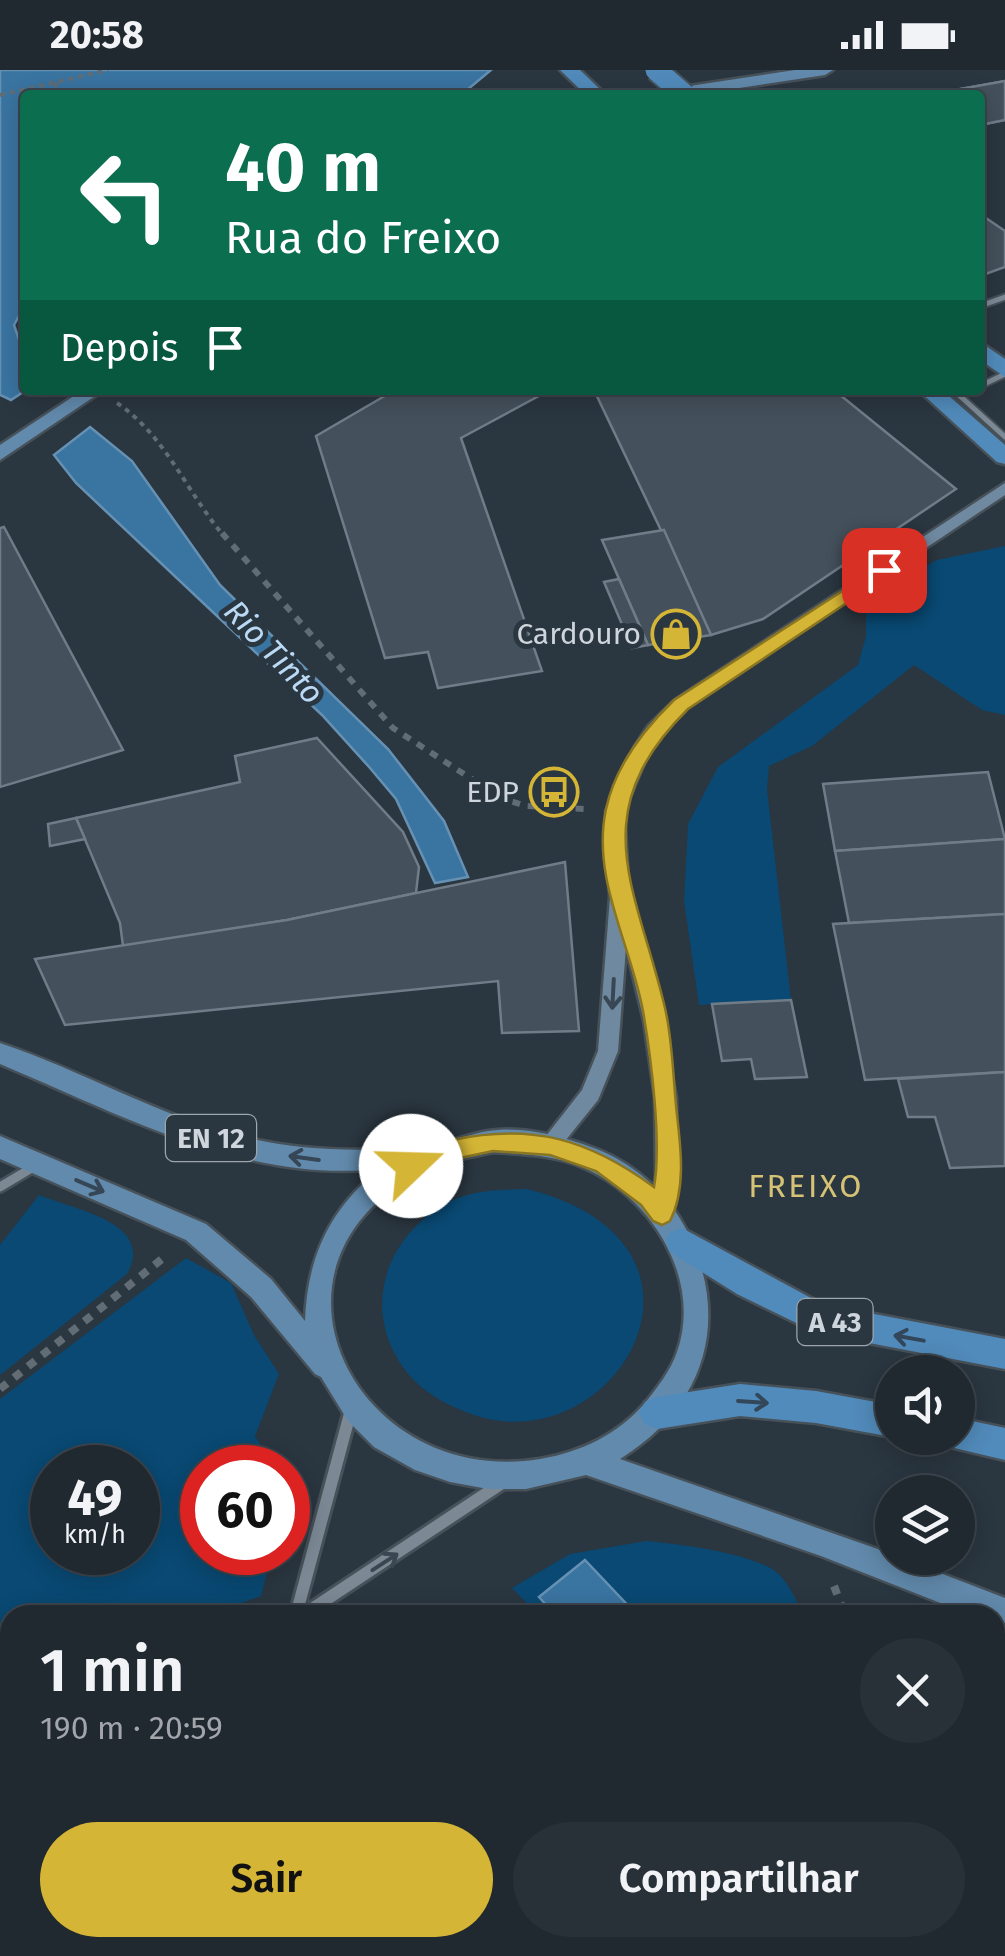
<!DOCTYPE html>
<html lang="pt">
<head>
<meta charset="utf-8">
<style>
  body { margin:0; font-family:"Fira Sans",sans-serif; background:#283038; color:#f1f3f6; height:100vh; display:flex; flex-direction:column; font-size:38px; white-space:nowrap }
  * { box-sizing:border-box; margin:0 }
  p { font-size:32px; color:#a2a6ab }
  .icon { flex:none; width:55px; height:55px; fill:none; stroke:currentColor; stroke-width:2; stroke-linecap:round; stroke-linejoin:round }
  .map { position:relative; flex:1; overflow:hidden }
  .details { position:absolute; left:0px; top:1535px; width:1005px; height:352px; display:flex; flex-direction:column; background:#202830; border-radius:30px 30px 0 0; box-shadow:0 5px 25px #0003,0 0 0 2px #3d444c }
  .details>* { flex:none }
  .banner { position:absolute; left:20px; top:20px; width:965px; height:305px; border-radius:10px; box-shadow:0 5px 25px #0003,0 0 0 2px #3d444c; background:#0b6e4f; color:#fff; overflow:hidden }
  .controls { position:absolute; left:875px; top:1285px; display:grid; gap:20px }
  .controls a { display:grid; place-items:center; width:100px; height:100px; border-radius:50%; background:#202830; box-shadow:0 5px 25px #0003,0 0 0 2px #3d444c; font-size:50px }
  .speed { position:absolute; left:30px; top:1375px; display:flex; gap:20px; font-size:50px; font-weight:700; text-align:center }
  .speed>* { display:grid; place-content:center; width:130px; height:130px; border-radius:50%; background:#202830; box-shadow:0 5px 25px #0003,0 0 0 2px #3d444c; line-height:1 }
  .speed small { font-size:25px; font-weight:400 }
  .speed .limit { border:15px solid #d22; background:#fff; color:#111 }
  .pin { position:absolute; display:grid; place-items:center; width:85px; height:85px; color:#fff; margin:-42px; border-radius:20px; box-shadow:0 5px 15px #0006 }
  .me { position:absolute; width:110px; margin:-55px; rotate:69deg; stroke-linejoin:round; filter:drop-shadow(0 0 8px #0008) }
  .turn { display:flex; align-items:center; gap:35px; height:210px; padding:0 40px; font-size:45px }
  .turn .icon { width:130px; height:130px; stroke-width:2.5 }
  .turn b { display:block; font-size:70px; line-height:85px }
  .then { display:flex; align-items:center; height:95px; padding:0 40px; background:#0003; gap:20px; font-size:38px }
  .round { display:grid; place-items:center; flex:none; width:105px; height:105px; border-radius:52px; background:#283038 }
  .headline { display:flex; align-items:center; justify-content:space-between; height:170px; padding:0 40px }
  h1 { font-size:60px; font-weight:600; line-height:75px }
  .action { display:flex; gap:20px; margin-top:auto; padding:20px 40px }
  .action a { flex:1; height:115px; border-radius:60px; background:#d5b535; color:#111; font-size:40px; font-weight:600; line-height:115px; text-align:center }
  .action a+a { background:#283038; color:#f1f3f6 }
  .status { display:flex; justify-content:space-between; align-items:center; height:70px; padding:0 50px; background:#202830; direction:ltr }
  .status svg { height:28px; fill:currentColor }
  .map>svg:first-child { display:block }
</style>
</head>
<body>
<div class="status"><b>20:58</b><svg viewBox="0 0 49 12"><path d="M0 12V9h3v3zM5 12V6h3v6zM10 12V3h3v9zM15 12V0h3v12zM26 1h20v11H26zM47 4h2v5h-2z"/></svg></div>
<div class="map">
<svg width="1005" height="1886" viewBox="0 0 1005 1886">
  <rect width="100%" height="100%" fill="#2a3640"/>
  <g fill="#094973" fill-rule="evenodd">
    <path d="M1005,476V645L982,640L914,595L812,676L769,696L767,719L791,930L699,935L684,831L688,754L718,697L858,595L866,566V530L937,490Z"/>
    <path d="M527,1119C750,1175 610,1406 461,1340C432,1328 408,1311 394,1282C365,1226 392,1164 445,1134C470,1120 499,1120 527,1119Z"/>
    <path d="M39,1125C76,1140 156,1153 127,1204L0,1305V1175Z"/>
    <path d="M186,1188L231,1213L254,1265L279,1304L255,1366L275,1397L202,1398V1482L272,1483L261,1526L208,1545H10V1631L0,1629V1329ZM52,1398H138V1482H52Z"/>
    <path d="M646,1471C680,1474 742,1482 772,1499C788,1509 795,1529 804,1545H538L512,1518L570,1484Z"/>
    <path d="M995,1595L1005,1600V1886H0V1774L10,1773V1878H995Z"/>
  </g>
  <g fill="#3a74a1" stroke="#6691b3" stroke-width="2.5">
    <path d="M0,0H491L461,25H25V235L14,255L25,287L26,320L11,330L0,325Z"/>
    <path d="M90,357L132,391L220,515L388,679L444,751L468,807L435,813L396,729L370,698L322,645L76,413L54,385Z"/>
    <path d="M585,1490L637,1545H555L539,1527Z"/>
  </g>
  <g fill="#44505b" stroke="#707d89" stroke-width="2.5">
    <path d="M1005,11V50L980,55V25H927Z"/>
    <path d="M1005,11V50L980,55V25H927Z"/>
    <path d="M980,144L1005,161V197L980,206Z"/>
    <path d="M395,320H550L461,368L542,601L438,618L428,582L385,588L316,366Z"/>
    <path d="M594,320H834L956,419L763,549L711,565Z"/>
    <path d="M4,457L123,680L0,717V458Z"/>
    <path d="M664,460L711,565L648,575L602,470Z"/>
    <path d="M619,509L648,575L632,578L604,512Z"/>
    <path d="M317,668L403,762L419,797L416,823L287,850L123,876L120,853L76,748L240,712L235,686Z"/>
    <path d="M988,702L1005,769L835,781L823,714Z"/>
    <path d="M76,748L85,769L50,776L48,754Z"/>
    <path d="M1005,769V844L849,853L835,781Z"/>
    <path d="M565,792L579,961L502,963L498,911L65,955L35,889L287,850Z"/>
    <path d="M1005,844V1002L865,1010L833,854Z"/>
    <path d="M791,930L807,1007L755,1009L751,989L722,991L712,934Z"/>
    <path d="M1005,1002V1096L950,1098L935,1047H908L898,1009Z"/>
    <path d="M995,1599L1005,1603V1687H995Z"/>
  </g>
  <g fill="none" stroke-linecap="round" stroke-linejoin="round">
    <g stroke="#475159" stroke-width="9">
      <g id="lane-far1">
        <path d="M980,236L1005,227"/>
        <path d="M980,316L1005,304"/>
        <path d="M970,320L959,325L1005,367"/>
      </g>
    </g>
    <g stroke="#475159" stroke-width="14">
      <path id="lane" d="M0,1117L35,1096"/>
    </g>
    <g stroke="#475159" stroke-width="18">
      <g id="street">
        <path d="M296,1545L351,1340"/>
        <path d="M303,1545L502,1413"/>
        <path d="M0,1674L10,1673"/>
      </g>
    </g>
    <g stroke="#475159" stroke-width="5">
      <path id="secondary" d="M1005,413V425L687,638L660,664L649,681L624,741L629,831L655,913L676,1028L677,1105L670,1151L662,1153L654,1151L651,1144L656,1105L655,1028L644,951L626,877L618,981L598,1030L557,1081L550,1084L543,1081L539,1075L582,1020L598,981L610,827L606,741L635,676L648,656L675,630Z"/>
    </g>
    <g stroke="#475159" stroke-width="5">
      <g id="primary">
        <path d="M795,0H833L825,5L693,25H655L663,20Z"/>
        <path d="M83,320H104L0,390V375Z"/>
        <path d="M0,973C84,1001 161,1048 248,1068C307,1082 377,1083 436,1074C453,1071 470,1064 488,1061C522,1055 567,1067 599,1080C636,1095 669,1125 687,1161C731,1249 706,1336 620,1389L892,1484V1488H901L1005,1528V1558L995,1554V1545H971L821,1486L586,1405L526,1419H488L450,1412L415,1400L374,1377L348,1351L321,1307L315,1304L251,1227L186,1170L0,1089V1066L206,1154L271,1209L305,1251C307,1188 330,1138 380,1099C244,1113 122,1045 0,994ZM493,1082C522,1084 555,1085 582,1097C650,1125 703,1208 677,1282C671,1300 657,1318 645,1333C617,1365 581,1382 540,1389C361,1418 248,1207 407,1110C433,1094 463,1088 493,1082Z"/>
      </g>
    </g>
    <g stroke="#475159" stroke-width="5">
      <g id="highway">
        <path d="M560,0H580L606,25H586Z"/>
        <path d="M980,272L1005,289V307L980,290Z"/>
        <path d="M918,320H942L1005,375V394L997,392Z"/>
        <path d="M682,1158L822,1234L1005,1269V1299L817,1263L737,1224L670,1182L666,1172L670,1162Z"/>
        <path d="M740,1314L816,1321L892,1335V1367L816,1353L740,1346L657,1359L645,1354L639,1343L645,1332L657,1327Z"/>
        <path d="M958,1348L1005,1358V1390L946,1376L942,1368H958Z"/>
      </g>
    </g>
    <g stroke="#616c75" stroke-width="4" stroke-dasharray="5 5" stroke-linecap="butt">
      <path d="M54,13L64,25"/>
      <path d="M0,25L108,0"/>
      <path d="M117,333C166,366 187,423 224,466"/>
    </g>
    <path stroke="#616c75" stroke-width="6" stroke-dasharray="8 8" stroke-linecap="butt" d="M222,463L393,658L501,728L526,736L584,739"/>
    <g stroke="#616c75" stroke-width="8" stroke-dasharray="9 9" stroke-linecap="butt">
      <path d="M0,1319L167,1185"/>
      <path d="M834,1516L845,1545"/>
      <path d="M161,1878L174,1886"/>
      <path d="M970,1878L971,1886"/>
    </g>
    <use href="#lane-far1" stroke="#7c8995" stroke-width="5"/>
    <use href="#lane" stroke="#7c8995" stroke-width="9"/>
    <use href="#street" stroke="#7c8995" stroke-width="12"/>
    <use href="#secondary" fill="#6f8aa0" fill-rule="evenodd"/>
    <use href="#primary" fill="#628aac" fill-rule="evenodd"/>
    <use href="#highway" fill="#518bbb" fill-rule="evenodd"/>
    <g stroke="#475159" stroke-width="25" stroke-linecap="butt">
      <path id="highway-bridge" d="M656,0L685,25"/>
    </g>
    <use href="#highway-bridge" stroke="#518bbb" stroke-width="21"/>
  </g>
  <defs><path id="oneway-shaft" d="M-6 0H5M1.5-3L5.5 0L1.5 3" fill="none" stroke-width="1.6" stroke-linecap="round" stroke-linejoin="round" transform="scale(2.5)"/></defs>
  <use stroke="#384753" href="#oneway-shaft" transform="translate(613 924) rotate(93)"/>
  <g stroke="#354756">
    <use href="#oneway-shaft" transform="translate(304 1088) rotate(-172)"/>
    <use href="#oneway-shaft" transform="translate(90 1116) rotate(23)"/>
  </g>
  <g stroke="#324759">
    <use href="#oneway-shaft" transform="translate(909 1268) rotate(-170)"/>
    <use href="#oneway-shaft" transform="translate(753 1332) rotate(4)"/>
  </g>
  <use stroke="#3a4751" href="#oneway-shaft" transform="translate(385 1492) rotate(-33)"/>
  <path fill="#d5b535" stroke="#8a7622" stroke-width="2.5" d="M884,494L893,500L890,504L688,639C582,744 637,818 665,938C673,972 673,1010 677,1045C681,1079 686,1120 670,1151L662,1155L653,1151L641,1135L596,1101L550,1085L493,1081L441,1092L411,1106L403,1103L399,1096C408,1079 435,1073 452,1070C533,1053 588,1069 654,1117C662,1073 651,987 643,941C631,875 591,808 606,739C615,697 644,659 674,630Z"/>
  <defs>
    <g id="shop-ring" transform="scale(2.5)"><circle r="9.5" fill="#2a3640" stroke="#d5b535" stroke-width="1.5"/><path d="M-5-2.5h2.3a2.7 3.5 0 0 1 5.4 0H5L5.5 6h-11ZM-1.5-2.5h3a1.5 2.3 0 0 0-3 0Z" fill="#d5b535"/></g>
    <g id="bus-ring" transform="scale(2.5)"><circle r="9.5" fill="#2a3640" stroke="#d5b535" stroke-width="1.5"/><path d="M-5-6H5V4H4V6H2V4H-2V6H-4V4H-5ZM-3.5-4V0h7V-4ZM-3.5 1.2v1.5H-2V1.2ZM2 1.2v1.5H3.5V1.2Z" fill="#d5b535"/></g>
  </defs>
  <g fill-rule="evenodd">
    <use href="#shop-ring" x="676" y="564"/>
    <use href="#bus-ring" x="554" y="722"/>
  </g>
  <g text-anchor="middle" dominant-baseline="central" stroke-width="10" stroke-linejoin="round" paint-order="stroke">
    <g fill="#2a3640" stroke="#9da5ad" stroke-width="2.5">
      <rect x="166" y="1045" width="90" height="46" rx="8"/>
      <rect x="797.5" y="1229" width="75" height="46" rx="8"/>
    </g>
    <g font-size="28" font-weight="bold" fill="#ced5dc">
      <text x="211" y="1068">EN 12</text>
      <text x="835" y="1252">A 43</text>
    </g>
    <g font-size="30" fill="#ced5dc" stroke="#2a3640" text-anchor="end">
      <text x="641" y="564">Cardouro</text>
      <text x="519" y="722">EDP</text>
    </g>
    <g font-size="32" font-style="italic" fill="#bad9f4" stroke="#2a3640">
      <text transform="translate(274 582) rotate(47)">Rio Tinto</text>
    </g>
    <g font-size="32" letter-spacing="2.5" fill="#d6c275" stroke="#2a3640">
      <text x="806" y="1116">FREIXO</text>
    </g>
  </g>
</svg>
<div class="controls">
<a><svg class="icon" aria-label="sound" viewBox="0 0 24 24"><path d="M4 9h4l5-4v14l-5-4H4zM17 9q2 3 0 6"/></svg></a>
<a><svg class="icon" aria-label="layers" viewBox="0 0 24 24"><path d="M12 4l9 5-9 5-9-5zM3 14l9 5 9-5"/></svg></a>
</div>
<div class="speed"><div>49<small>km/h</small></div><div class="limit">60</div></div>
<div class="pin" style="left:884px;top:500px;background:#d93025"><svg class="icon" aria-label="arrive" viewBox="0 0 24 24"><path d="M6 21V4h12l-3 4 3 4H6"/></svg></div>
<svg class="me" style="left:411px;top:1096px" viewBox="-20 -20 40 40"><circle r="19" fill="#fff"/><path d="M0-13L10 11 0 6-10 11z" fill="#d5b535"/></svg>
<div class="banner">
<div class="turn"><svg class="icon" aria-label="left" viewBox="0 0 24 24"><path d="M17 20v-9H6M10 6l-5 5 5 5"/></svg><div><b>40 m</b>Rua do Freixo</div></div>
<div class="then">Depois<svg class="icon" aria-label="arrive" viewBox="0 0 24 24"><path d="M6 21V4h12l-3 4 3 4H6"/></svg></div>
</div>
<section class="details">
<div class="headline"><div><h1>1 min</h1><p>190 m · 20:59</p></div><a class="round"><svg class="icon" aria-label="close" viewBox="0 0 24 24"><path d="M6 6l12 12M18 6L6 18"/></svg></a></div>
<div class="action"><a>Sair</a><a>Compartilhar</a></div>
</section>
</div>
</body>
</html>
